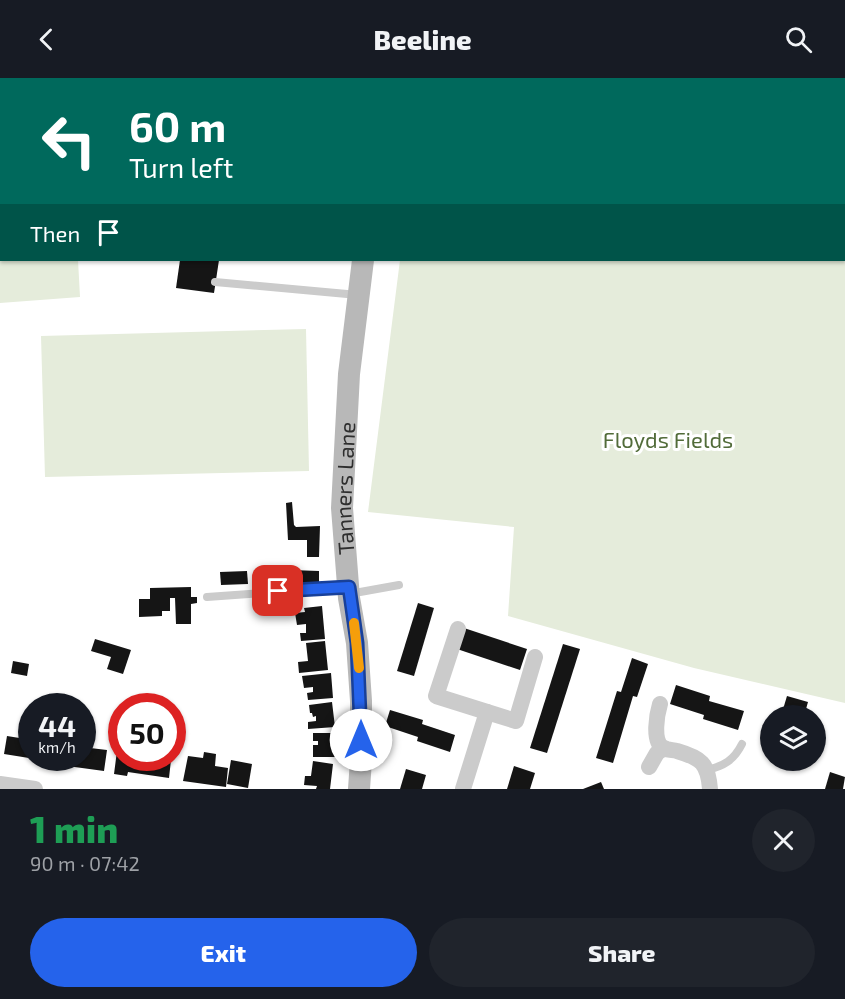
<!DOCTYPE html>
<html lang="en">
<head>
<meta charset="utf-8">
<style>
  body { margin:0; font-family:"Exo 2",sans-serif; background:#20242c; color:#f1f3f6; height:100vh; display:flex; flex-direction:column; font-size:22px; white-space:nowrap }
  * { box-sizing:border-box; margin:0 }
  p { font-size:20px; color:#9ea1a6 }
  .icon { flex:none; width:33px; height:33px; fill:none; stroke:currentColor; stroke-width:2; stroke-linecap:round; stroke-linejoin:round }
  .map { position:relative; height:711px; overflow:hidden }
  .side { display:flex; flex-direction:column; background:#171b24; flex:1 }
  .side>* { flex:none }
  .hud { position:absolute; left:0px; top:0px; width:846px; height:183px; box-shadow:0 2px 4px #0004; background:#00695c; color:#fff; overflow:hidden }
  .buttons { position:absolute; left:760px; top:627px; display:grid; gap:12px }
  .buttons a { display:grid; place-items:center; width:66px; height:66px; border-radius:50%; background:#171b24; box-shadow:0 2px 4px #0004; font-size:30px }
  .speed { position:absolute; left:18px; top:615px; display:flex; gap:12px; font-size:30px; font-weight:700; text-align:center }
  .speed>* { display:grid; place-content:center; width:78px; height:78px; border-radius:50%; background:#171b24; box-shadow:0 2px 4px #0004; line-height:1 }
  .speed small { font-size:15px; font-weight:400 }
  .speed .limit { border:9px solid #d22; background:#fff; color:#111 }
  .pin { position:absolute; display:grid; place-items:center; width:51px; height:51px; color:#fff; margin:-26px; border-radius:12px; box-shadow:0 3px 9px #0006 }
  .me { position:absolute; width:66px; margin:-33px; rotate:0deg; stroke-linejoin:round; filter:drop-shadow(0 0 4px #0008) }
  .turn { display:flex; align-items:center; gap:21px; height:126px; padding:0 30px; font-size:27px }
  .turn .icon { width:78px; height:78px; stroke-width:2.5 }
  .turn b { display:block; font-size:42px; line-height:51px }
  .then { display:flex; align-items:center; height:57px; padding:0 30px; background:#0003; gap:12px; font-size:22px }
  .round { display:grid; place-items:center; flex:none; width:63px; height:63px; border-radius:32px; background:#20242c }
  .overview { display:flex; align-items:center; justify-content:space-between; height:102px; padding:0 30px }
  h1 { font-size:36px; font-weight:800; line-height:45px; color:#1e9e55 }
  .button { display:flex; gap:12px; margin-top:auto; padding:12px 30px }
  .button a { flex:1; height:69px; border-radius:36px; background:#2563eb; color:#fff; font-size:24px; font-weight:800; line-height:69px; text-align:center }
  .button a+a { background:#20242c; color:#f1f3f6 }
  header { display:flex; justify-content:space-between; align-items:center; height:78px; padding:0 30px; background:#171b24; font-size:27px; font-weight:800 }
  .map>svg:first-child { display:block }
</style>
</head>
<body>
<header><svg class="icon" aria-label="back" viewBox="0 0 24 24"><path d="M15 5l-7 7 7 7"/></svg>Beeline<svg class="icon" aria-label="search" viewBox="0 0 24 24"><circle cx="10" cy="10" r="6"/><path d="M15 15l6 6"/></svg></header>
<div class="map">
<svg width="845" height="711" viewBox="0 0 845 711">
  <rect width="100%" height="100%" fill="#fff"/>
  <g fill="#e5ecdb">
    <path d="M0,70L2,182H78L80,219L0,225Z"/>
    <path d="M845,104V625L694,590L508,538L514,449L368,434L400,182H844Z"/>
    <path d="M306,251L309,393L45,399L41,258Z"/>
  </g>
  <g fill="#151515">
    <path d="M180,182H219L214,215L176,210Z"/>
    <path d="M292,424L294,447L296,449L320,448L319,479H307V462H288L286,425Z"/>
    <path d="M291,492L319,493V506L291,505V510L279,509L277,503L284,499H291Z"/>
    <path d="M247,493L248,506L221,507L220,494Z"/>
    <path d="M191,509V519H197V525L191,526V546H176L175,520H170V533H162V538L139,539V521H150V510Z"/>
    <path d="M292,515L293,524L280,525V516Z"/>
    <path d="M418,525L434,530L414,598L397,593Z"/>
    <path d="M322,528L325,561L301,563L300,555H306V546L297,547L295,535L305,534L304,530Z"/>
    <path d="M464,550L527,571L520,592L457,571Z"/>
    <path d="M95,561L131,572L123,596L107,591L111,579L91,573Z"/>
    <path d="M325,563L328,592L299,595L298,584L308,583L306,565Z"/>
    <path d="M563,566L580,571L547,675L530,670Z"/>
    <path d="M632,580L648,586L637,619L633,618L613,685L596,680L617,613L621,614Z"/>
    <path d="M13,583L29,586L27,598L11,595Z"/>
    <path d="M331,595L333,620L308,622L307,615L313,614V609L304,610L302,598Z"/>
    <path d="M676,607L710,618L709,623L744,633L738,652L703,641L704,637L670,626Z"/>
    <path d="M787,618L808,624L804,638H781Z"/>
    <path d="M332,624L335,649L308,651V644L316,643V638L313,639L312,635H310L309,627Z"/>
    <path d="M390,632L423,642L422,646L455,657L450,674L417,663L418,659L385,648Z"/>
    <path d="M313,655H335V679H313V667H318V663H313Z"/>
    <path d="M7,658L32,662L29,680L4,676Z"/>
    <path d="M82,669L107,672L104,693L60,687L62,680H82Z"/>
    <path d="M117,673L122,674V680H158L171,682L169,700L128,694L127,698L114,696Z"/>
    <path d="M204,674L216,676L215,688L228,690L226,709L183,703L188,678L203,680Z"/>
    <path d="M231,682L252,686L248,710L227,706Z"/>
    <path d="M313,683L333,686L330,711H316L317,708L304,707L305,698H311Z"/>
    <path d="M514,688L535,695L530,711H507Z"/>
    <path d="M406,691L426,697L422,711H400Z"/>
    <path d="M830,694L845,699L843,711H825Z"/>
    <path d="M601,704L604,711H583Z"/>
  </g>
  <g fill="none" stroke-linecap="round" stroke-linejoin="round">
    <g stroke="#cbcbcb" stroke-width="8">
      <path d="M653,0L657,2"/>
      <path d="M709,2L710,0"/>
      <path d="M795,2V0"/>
      <path d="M215,204L358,217"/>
      <path d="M349,516L399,507"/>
      <path d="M207,519L348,509"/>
      <path d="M707,692C724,688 734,682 742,666"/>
    </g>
    <g stroke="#cbcbcb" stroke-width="16">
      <path d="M458,551L436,618L487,634L463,711"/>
      <path d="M660,626C657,636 652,663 663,670C667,672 673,672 677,673C701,680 708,685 710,711"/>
      <path d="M487,634L516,643L535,579"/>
      <path d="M649,689L657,675L664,670"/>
      <path d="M0,706L35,711"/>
    </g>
    <g stroke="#b8b8b8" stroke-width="22">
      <path d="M386,2V0"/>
      <path id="s1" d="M359,711L361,682V623L357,565L349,520L342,430L349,296L363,182"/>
    </g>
  </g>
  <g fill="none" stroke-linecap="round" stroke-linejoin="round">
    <g stroke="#184099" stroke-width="15">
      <path id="route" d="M278,513L349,509L357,565L361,662"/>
    </g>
    <use href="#route" stroke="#2563eb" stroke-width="10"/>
    <path stroke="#f59e0b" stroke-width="10" d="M354,545L359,590"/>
  </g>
  <g text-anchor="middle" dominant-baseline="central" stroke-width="6" stroke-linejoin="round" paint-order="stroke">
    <g font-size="22" fill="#526c3a" stroke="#fff">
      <text x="668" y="361">Floyds Fields</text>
    </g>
    <g font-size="22" fill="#2e2e2e" stroke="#fff">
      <text stroke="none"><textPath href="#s1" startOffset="302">Tanners Lane</textPath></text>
    </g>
  </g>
</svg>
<div class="buttons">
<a><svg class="icon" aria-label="layers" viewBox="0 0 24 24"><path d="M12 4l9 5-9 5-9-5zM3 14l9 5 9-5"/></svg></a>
</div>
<div class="speed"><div>44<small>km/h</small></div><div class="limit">50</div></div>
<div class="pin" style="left:278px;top:513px;background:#d93025"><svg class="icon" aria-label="arrive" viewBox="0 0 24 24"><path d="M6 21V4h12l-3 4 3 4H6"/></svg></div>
<svg class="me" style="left:361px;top:662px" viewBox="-20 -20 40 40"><circle r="19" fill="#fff"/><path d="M0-13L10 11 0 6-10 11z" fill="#2563eb"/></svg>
<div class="hud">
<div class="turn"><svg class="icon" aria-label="left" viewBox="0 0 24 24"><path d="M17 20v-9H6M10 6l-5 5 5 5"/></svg><div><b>60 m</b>Turn left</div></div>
<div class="then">Then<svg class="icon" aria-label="arrive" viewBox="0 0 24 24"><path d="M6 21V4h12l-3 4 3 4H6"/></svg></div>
</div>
</div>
<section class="side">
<div class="overview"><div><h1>1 min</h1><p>90 m · 07:42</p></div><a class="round"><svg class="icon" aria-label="close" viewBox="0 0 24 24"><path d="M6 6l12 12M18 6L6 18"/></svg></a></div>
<div class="button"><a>Exit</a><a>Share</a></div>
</section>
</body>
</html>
